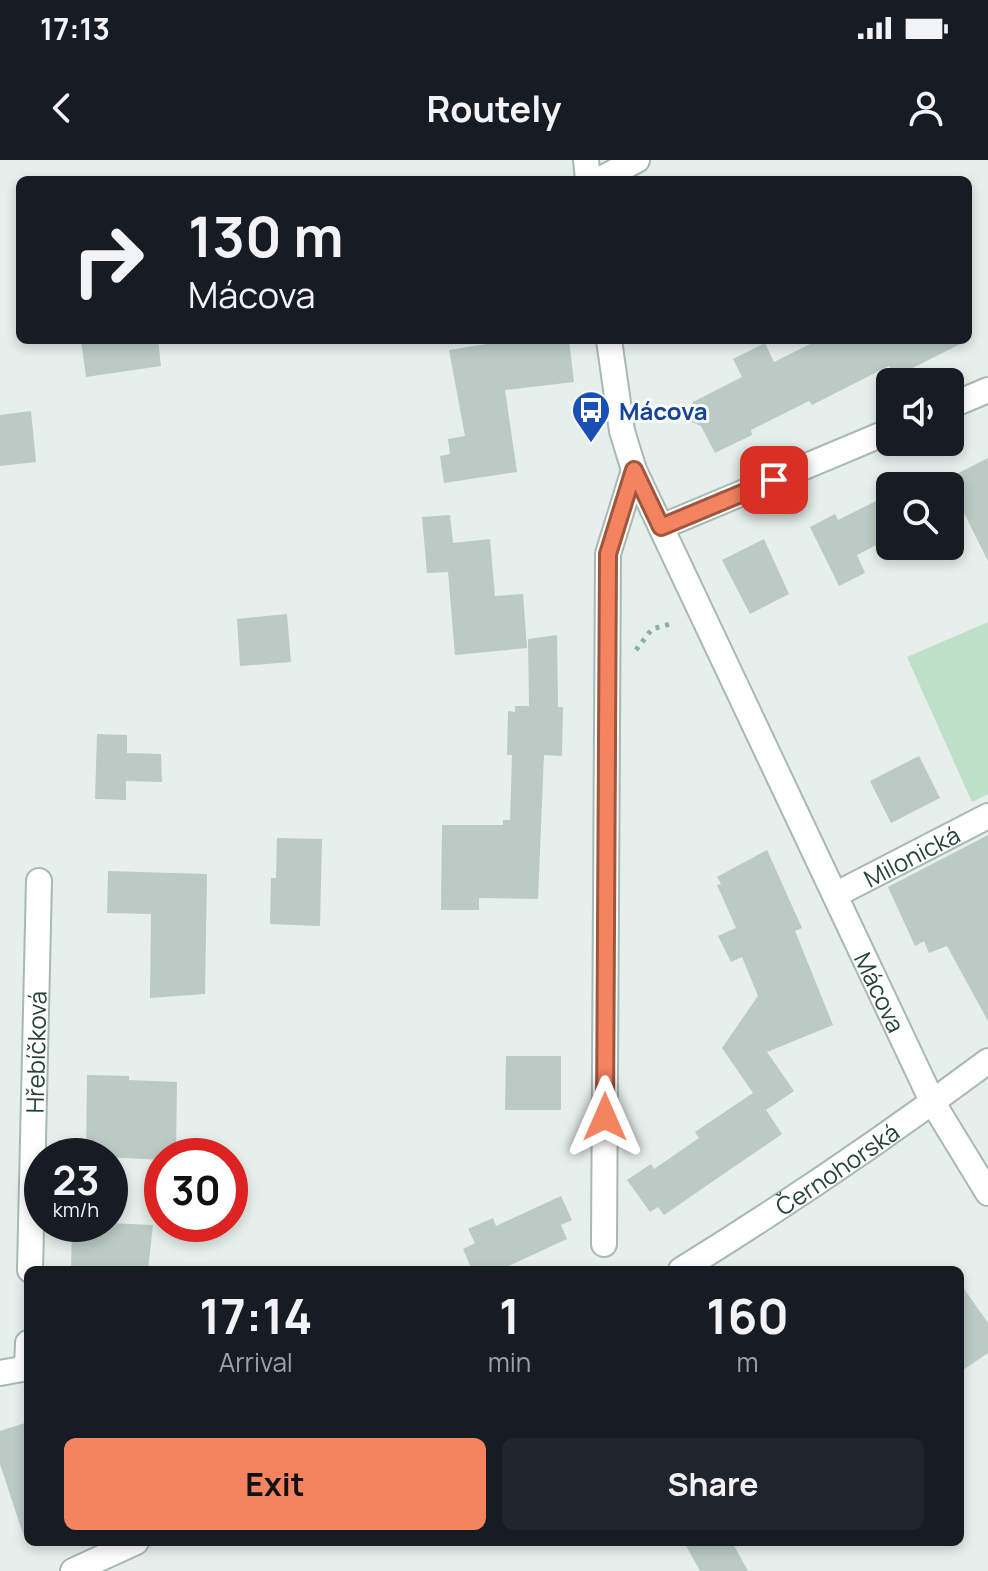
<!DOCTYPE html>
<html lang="en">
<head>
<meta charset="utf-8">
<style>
  body { margin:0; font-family:Manrope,sans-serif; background:#20242c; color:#f1f3f6; height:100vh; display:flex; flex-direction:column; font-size:30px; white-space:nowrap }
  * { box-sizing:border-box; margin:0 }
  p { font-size:26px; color:#9ea1a6 }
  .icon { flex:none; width:44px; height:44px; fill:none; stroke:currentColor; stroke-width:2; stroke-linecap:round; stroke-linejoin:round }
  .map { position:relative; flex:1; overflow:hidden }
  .details { position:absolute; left:24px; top:1106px; width:940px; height:280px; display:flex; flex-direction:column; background:#171b24; border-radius:12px; box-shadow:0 4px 12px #0003 }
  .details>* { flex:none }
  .banner { position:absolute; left:16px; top:16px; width:956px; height:168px; border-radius:12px; box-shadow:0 4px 12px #0003; background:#171b24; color:#f1f3f6; overflow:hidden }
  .tools { position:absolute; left:876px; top:208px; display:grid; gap:16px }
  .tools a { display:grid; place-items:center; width:88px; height:88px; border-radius:12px; background:#171b24; box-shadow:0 4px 12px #0003; font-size:40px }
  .speed { position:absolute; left:24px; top:978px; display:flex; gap:16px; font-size:40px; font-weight:700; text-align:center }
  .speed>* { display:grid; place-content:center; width:104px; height:104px; border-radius:50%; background:#171b24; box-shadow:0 4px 12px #0003; line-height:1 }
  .speed small { font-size:20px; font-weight:400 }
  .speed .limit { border:12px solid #d22; background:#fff; color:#111 }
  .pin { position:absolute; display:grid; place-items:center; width:68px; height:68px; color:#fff; margin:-34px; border-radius:16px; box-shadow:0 4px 12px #0006 }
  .me { position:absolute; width:88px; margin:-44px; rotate:0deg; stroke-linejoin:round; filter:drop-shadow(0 0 6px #0008) }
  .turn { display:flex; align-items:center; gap:28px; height:168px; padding:0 40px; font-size:36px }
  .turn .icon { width:104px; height:104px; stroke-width:2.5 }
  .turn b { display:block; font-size:56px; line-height:68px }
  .eta { display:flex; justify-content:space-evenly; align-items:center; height:136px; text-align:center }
  .eta b { font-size:48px; font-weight:700; line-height:56px }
  .primary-button { display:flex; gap:16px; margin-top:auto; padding:16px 40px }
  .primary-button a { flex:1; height:92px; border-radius:12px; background:#f4845f; color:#111; font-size:32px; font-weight:700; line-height:92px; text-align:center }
  .primary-button a+a { background:#20242c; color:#f1f3f6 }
  .status { display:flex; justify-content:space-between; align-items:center; height:56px; padding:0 40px; background:#171b24; direction:ltr }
  .status svg { height:22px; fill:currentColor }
  header { display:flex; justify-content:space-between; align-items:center; height:104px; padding:0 40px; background:#171b24; font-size:36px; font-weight:700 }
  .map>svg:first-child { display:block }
</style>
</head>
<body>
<div class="status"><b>17:13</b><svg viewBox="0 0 49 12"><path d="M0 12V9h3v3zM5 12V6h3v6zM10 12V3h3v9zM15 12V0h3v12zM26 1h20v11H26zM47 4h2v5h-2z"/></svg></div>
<header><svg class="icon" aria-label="back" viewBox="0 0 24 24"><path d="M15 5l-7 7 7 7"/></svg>Routely<svg class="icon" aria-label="person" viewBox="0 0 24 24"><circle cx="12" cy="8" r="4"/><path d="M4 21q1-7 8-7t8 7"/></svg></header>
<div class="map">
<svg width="988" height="1411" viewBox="0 0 988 1411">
  <rect width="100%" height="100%" fill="#e6efeb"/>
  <path fill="#bfe0c8" d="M988,462V634L972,642L907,497Z"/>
  <g fill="#bbcac4">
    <path d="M81,180H158L161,206L86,217Z"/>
    <path d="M486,180H569L574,222L505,230L517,312L444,323L440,296L450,294L448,279L465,276L449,190L487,184Z"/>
    <path d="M818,180H968L895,217L889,206L812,245L809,241L751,270L752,275L715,293L701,266L689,261L693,242L742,217L733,199L765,183L774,202Z"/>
    <path d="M31,251L36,302L0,306V255Z"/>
    <path d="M988,298V401L947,319Z"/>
    <path d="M890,334V378L857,395L865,413L839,426L810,367L835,354L838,360Z"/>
    <path d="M450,355L453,383L490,379L495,436L523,434L527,488L455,495L448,412L427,413L422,357Z"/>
    <path d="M764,379L789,434L750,454L722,400Z"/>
    <path d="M287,454L291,502L240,506L237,459Z"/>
    <path d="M557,475L558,547H563L562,596L544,595L538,739L479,738V750H441L442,665H503V660H510L512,595H507L508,551L515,552V546H529L528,479Z"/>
    <path d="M97,574L127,575V593L161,594L162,622L126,621V640L95,639Z"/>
    <path d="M919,596L940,638L891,663L870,621Z"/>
    <path d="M988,675V861L947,786L929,793L924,781L915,786L888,727Z"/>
    <path d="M277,678L322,679L320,766L270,764L271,718H276Z"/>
    <path d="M767,690L802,768L795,771L833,865L767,892L794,931L766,950L782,974L664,1055L658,1047L650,1052L627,1020L651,1004L654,1009L699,978L695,972L753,933L722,888L758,836L742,797L731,802L718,776L736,768L717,725L721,724L717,717Z"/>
    <path d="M108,711L207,714L205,834L150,838L151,754L107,753Z"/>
    <path d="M506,896H561V950H505Z"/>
    <path d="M87,915L129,916V920L177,922L176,996H162V1000L86,996Z"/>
    <path d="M561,1036L572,1060L561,1065L567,1079L500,1110H472L463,1089L475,1083L468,1069L493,1058L496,1066Z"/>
    <path d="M110,1063L153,1065L148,1110H71L72,1064Z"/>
    <path d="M960,1123L988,1163V1193L960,1212Z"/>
    <path d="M28,1262V1373L23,1374L0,1304V1271Z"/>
    <path d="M684,1382H732L748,1411H700Z"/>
  </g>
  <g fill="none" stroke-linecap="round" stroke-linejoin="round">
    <g stroke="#a8b8b2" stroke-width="28">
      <g id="minor">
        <path d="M586,0L588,20"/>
        <path d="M599,20L637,0"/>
        <path id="s1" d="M609,180L622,271L634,310L933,943L988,1033"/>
        <path d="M950,246L988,230"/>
        <path d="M661,367L890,271"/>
        <path id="s2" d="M835,735L988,656"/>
        <path d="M604,1084L608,394L634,310"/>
        <path id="s3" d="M30,1110L39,721"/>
        <path id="s4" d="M681,1110C786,1045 889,975 988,901"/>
        <path d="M27,1208L28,1183"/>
        <path d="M0,1213L28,1208"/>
        <path d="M73,1411L136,1382"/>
      </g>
    </g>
    <path stroke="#86b3a5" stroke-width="5" stroke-dasharray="4 6" stroke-linecap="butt" d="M636,490L652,469L674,463"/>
    <use href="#minor" stroke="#fff" stroke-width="24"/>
  </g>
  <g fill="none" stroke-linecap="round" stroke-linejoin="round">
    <g stroke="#9f563e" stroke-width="20">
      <path id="route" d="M605,957L608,394L634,310L661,367L774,320"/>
    </g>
    <use href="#route" stroke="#f4845f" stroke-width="14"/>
  </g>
  <defs>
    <g id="bus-pin" transform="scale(2)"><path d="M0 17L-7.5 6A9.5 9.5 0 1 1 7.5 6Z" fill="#1a4fb4" stroke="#f7fbf9"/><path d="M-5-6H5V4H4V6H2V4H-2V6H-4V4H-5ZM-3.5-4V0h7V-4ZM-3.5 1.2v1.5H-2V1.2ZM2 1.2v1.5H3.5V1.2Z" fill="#fff"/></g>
  </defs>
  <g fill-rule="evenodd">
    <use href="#bus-pin" x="591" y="250"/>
  </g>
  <g text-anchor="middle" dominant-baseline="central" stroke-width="6" stroke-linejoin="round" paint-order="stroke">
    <g font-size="24" font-weight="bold" fill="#164399" stroke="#f7fbf9" text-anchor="start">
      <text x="619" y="250">Mácova</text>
    </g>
    <g font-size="24" fill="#24423a" stroke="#f7fbf9">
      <text stroke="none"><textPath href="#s2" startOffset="86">Milonická</textPath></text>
      <text stroke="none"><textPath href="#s1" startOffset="710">Mácova</textPath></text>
      <text stroke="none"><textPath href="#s3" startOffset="218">Hřebíčková</textPath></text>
      <text stroke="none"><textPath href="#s4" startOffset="186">Černohorská</textPath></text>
    </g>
  </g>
</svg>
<div class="tools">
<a><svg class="icon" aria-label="sound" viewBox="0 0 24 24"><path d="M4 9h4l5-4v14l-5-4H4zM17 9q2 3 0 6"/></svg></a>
<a><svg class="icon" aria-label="search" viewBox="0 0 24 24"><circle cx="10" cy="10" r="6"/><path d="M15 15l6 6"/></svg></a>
</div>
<div class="speed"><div>23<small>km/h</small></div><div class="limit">30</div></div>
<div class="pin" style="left:774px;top:320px;background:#d93025"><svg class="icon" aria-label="arrive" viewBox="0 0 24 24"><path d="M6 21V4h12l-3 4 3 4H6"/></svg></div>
<svg class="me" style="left:605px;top:957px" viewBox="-20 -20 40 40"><path d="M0-17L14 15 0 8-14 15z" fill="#f4845f" stroke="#fff" stroke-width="4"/></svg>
<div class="banner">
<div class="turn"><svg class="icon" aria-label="right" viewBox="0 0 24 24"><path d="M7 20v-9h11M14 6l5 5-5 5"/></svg><div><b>130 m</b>Mácova</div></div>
</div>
<section class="details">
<div class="eta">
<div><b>17:14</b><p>Arrival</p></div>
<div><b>1</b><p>min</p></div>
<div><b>160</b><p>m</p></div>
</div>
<div class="primary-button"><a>Exit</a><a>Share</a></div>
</section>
</div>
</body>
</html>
